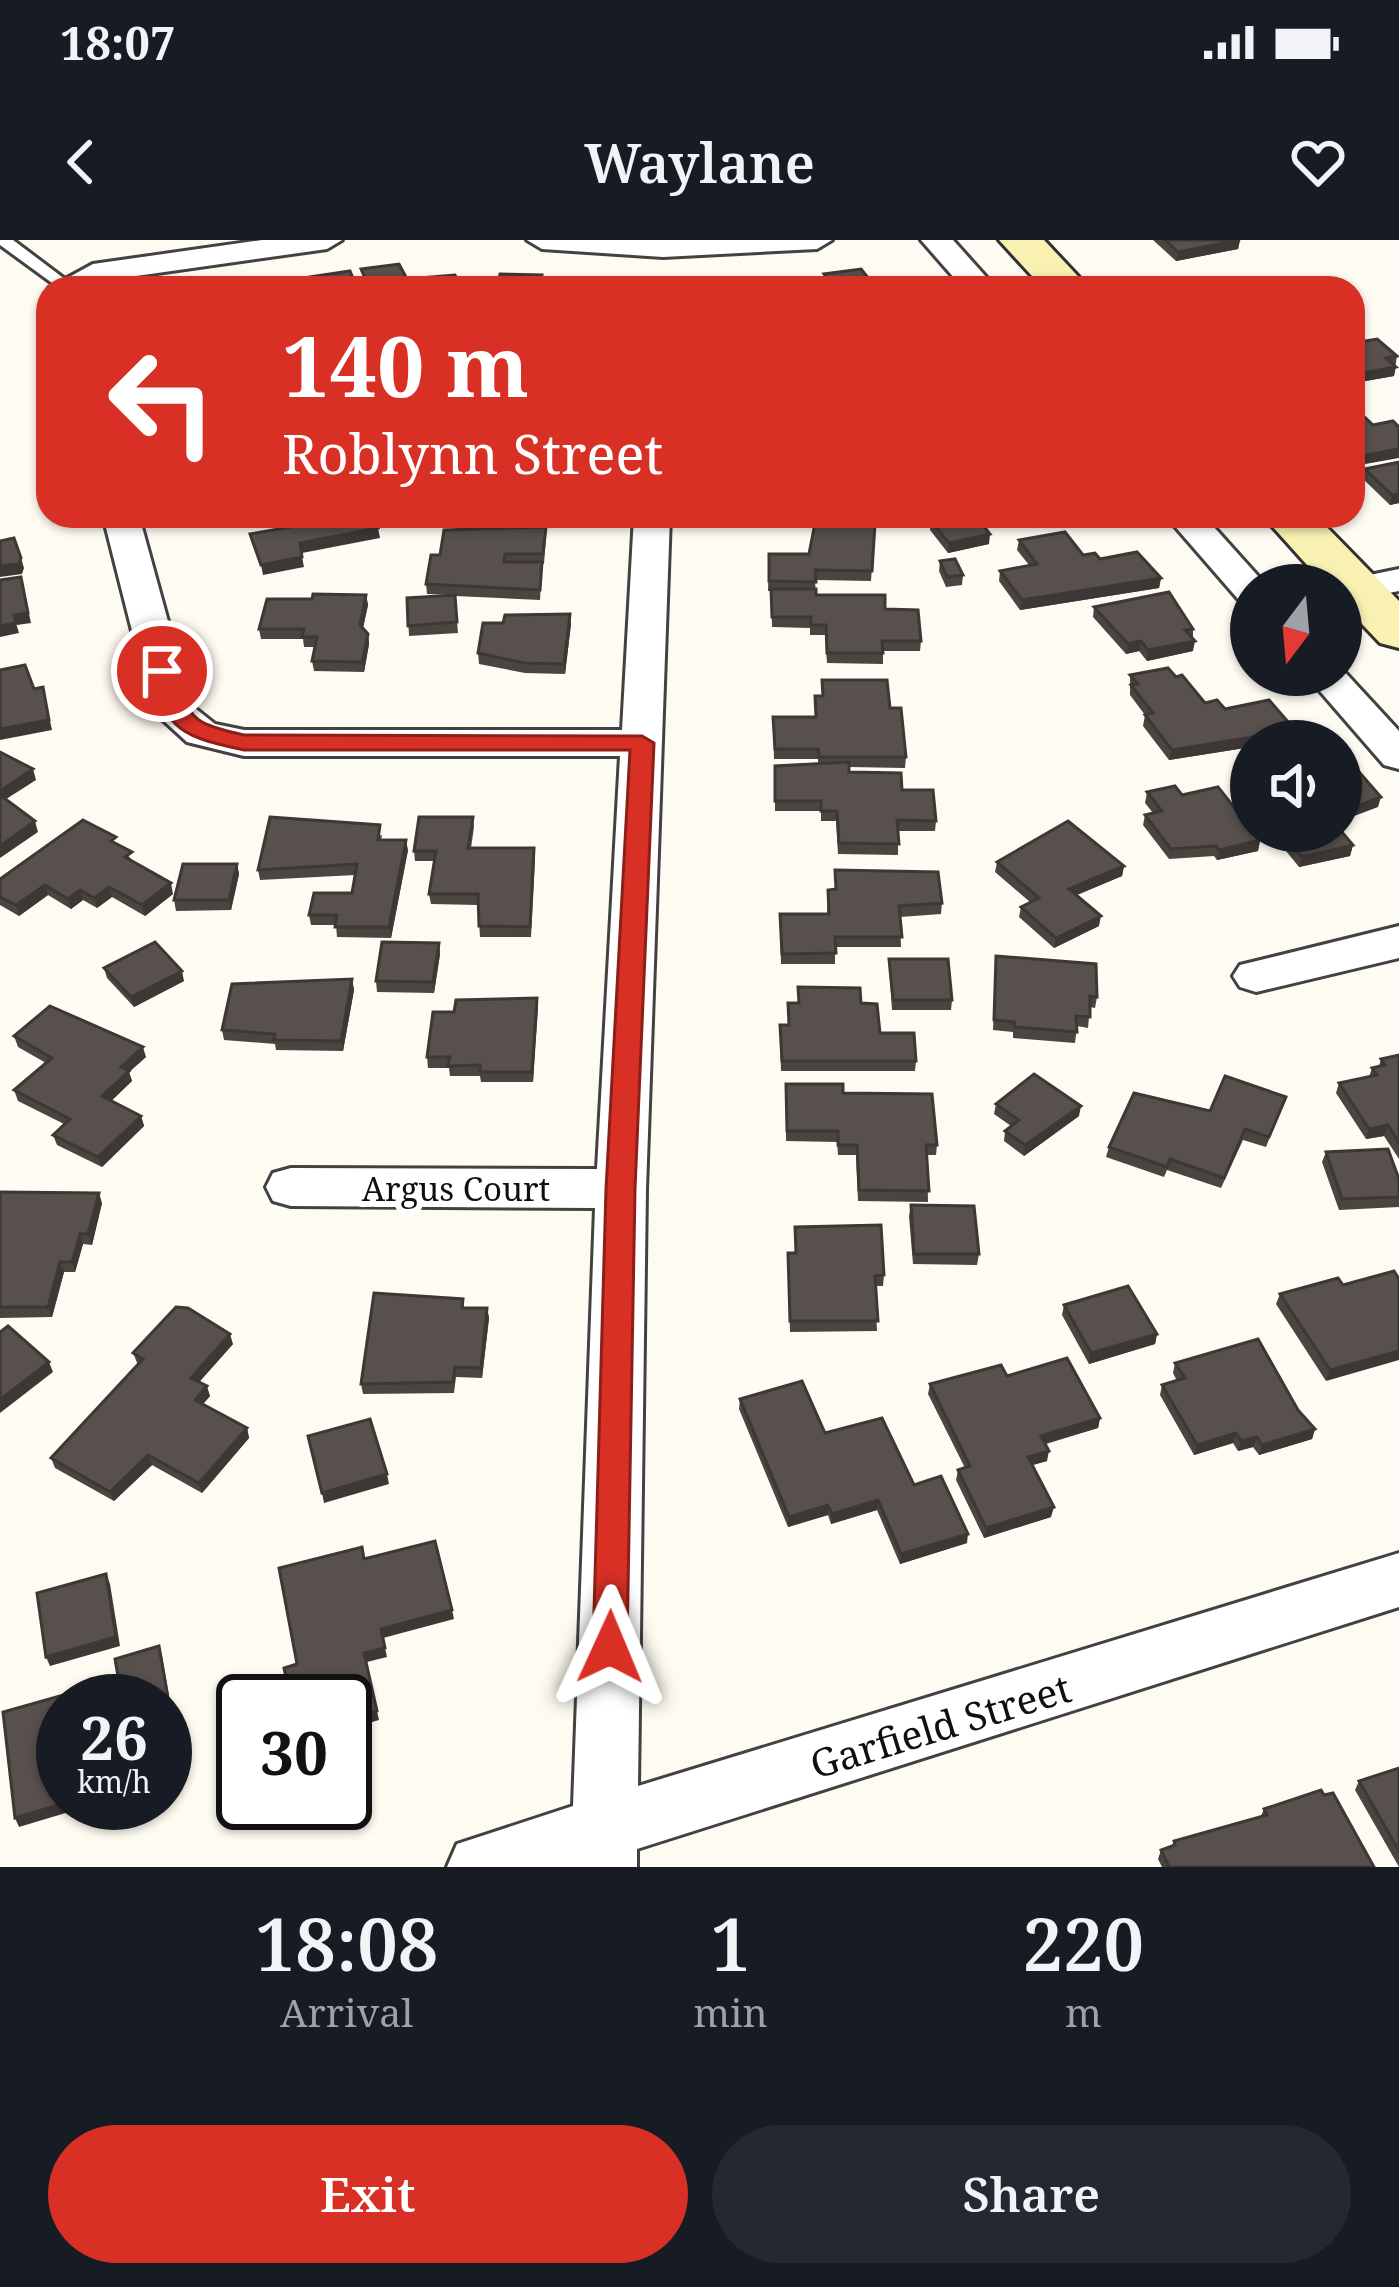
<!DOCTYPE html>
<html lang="en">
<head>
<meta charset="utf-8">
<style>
  body { margin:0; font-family:"Noto Serif",serif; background:#242831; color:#f1f3f6; height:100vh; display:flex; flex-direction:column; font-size:45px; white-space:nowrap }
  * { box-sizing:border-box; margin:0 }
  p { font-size:39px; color:#9ea1a6 }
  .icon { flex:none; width:66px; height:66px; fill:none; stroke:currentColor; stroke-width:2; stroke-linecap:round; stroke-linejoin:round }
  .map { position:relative; height:1627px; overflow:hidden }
  .drawer { display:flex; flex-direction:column; background:#171b24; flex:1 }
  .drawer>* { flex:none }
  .top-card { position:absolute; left:36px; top:36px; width:1329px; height:252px; border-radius:36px; box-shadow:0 3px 9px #0004; background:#d93025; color:#fff; overflow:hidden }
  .needle { width:78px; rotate:196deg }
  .fabs { position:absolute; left:1230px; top:324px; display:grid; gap:24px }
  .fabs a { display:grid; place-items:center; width:132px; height:132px; border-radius:50%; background:#171b24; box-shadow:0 3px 9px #0004; font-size:60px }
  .speed { position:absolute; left:36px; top:1434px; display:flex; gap:24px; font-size:60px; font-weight:700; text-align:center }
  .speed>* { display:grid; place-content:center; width:156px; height:156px; border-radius:50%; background:#171b24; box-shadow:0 3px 9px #0004; line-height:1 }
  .speed small { font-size:30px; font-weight:400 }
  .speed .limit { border:6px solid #111; border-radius:18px; background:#fff; color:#111 }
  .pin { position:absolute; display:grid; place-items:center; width:102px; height:102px; color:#fff; margin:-51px; border:6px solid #fff; border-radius:50%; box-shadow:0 3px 12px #0007 }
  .me { position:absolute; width:132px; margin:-66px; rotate:1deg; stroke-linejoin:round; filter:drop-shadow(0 0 9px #0008) }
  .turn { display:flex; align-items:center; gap:42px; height:252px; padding:0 48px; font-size:54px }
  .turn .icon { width:156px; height:156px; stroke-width:2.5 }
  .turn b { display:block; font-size:84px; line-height:102px }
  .eta { display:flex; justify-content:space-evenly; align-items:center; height:204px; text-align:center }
  .eta b { font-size:72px; font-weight:600; line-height:84px }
  .primary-button { display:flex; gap:24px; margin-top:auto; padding:24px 48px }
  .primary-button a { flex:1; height:138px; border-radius:72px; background:#d93025; color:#fff; font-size:48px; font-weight:600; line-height:138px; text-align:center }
  .primary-button a+a { background:#242831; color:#f1f3f6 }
  .status { display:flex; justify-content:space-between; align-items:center; height:84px; padding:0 60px; background:#171b24; direction:ltr }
  .status svg { height:33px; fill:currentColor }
  header { display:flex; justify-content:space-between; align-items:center; height:156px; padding:0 48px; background:#171b24; font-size:54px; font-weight:600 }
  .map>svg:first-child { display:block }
</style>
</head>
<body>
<div class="status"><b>18:07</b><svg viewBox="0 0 49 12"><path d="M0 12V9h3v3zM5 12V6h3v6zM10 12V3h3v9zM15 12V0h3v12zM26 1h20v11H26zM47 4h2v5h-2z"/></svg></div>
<header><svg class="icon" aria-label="back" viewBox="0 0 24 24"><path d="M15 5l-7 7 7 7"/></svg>Waylane<svg class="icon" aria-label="heart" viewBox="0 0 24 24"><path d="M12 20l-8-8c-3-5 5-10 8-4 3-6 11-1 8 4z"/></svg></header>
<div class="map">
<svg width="1399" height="1627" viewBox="0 0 1399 1627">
  <rect width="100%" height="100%" fill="#fefcf2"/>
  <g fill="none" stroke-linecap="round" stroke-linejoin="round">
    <g stroke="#424242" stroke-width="6">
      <path id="service" d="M0,0H13L74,46L59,48L0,5Z"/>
    </g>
    <g stroke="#424242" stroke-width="6">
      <g id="minor">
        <path d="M262,0H342L327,9L101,41L88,48H49L93,24Z"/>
        <path d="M527,0H832L817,9L663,17L542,9Z"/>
        <path d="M921,0H953L996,48H963Z"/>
        <path d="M103,276H139L191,465L215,484L244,490H622L634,276H670L646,949L638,1546L1399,1313V1367L637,1609V1627H447L457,1604L573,1566L595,968L291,966L273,961L266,947L273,933L291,928L597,929L620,516H244L187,502L152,470Z"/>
        <path d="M1166,276H1204L1266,345H1251V362L1238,359Z"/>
        <path d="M1399,329V351L1358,359L1341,351L1345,340Z"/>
        <path d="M1341,428L1399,491V529L1384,525L1306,435H1341Z"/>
        <path d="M1399,686V718L1256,752L1240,747L1233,736L1240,725Z"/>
      </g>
    </g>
    <g stroke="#313131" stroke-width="6">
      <g id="secondary">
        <path d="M999,0H1044L1089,48H1043Z"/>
        <path d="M1263,276H1316L1399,361V408L1380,403L1341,362V345H1325Z"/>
      </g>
    </g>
    <use href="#service" fill="#fff" fill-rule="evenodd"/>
    <use href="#minor" fill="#fff" fill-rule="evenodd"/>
    <use href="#secondary" fill="#f8f1b2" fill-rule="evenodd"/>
  </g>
  <g fill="#4b4541">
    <path d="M1153,0H1240L1238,9L1176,21Z"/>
    <path d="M824,34L873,44L925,48H827L823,43Z"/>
    <path d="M1353,103L1397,116L1394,136L1360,142L1353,136Z"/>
    <path d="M1399,222V263L1390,265L1363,239L1365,229Z"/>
    <path d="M473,276H548V278Z"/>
    <path d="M857,276H899V278Z"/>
    <path d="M930,280L989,304L948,313L930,290Z"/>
    <path d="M875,284L871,341L815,340L816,355L885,369L921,401L920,411H883V424L827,423L825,395H810V388L772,387L771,351H768L769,314H809Z"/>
    <path d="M546,297L544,324H542L540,360L455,356L458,393L409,396L407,358L451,355L427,354L426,344L440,315Z"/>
    <path d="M1019,300L1083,315L1161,338L1159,348L1020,370L999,341L1000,331L1029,325L1017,310Z"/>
    <path d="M940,321L963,335L962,345L946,347L939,331Z"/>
    <path d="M366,355L368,365L363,389L368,394L369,404L364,432L314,431L312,421L315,407H304L303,399H261L259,389L312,359Z"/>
    <path d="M1094,367L1193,389V411L1147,421L1139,411L1126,414L1093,377Z"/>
    <path d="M571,384L565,434L525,433L479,424L478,413Z"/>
    <path d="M1130,435L1176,437L1205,463L1225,469L1293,501H1251V507L1169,520L1143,486L1145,475L1130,455Z"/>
    <path d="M822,440L890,468L906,517L905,528L849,527V532L902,550L936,581L935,591H898V615L838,614L836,581H821V571H775V526L818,523V519H774L773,487L815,477V456H822Z"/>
    <path d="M1147,552L1182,555L1260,600L1258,611L1217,620L1214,616L1169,619L1143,585L1145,575L1153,573L1145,563Z"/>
    <path d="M473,577L474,587L471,608L535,619L531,697H480L478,665L431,664L429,654L434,621H415L414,611Z"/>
    <path d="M1274,591H1341L1353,605L1350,616L1299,627L1273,595Z"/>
    <path d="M382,595L381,600L408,610L391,698L337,697L336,685H311L309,675L352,653L355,635L260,640L258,630Z"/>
    <path d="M118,605L134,622L173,654L145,676L112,657L97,668L83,660L71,669L48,655L19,676L0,665V639Z"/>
    <path d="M997,622L1124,626L1122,636L1077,655L1099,686L1054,708L1019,677L1021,667L1030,662L995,632Z"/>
    <path d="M237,624L239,634L231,670L176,671L174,660Z"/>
    <path d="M835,630L942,663L941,674L900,677L901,707H835V724H781L780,684L827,674L828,650H835Z"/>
    <path d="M439,703L440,714L434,753L377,752L376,741Z"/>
    <path d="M996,716L1097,757L1095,768L1090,767L1088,788L1077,786L1075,803L1013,798V792L993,790Z"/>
    <path d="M889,719L952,760L951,770H892Z"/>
    <path d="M104,728L184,741L134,767L107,738Z"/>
    <path d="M352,739L354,750L343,811L276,810L275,804L224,800L222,790Z"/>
    <path d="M537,758L533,842H481L480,836H450L449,828H428L427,817L454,772Z"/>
    <path d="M861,763L880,793L916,821L915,831H781L780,796L788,785Z"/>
    <path d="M14,796L146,817L129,832L132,841L111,861L141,876L144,886L102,927L57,905L53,895L64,884L18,861L14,850L46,823L18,807Z"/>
    <path d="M1399,815V919L1384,896L1366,899L1336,853L1339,843L1369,837L1372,828L1379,826L1381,819Z"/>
    <path d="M786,844L843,853L937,905L936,915H927L928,962L858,961L856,915H838L837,902L786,901Z"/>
    <path d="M1286,857L1266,907L1243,900L1221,948L1167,930L1164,937L1106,917L1109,907L1210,871Z"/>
    <path d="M996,864L1079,876L1024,916L1004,901L1005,891L1011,886L994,874Z"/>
    <path d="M1326,912L1399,939V967L1339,970L1322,922Z"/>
    <path d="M0,952L102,963L92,1005L83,1004L75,1032H64L52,1077L0,1078Z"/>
    <path d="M911,965L979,1014L977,1025L913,1024L909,976Z"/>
    <path d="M795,987L884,1035L883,1046H875L877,1091L790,1092L788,1023L795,1013Z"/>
    <path d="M1399,1039L1326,1141L1276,1064L1280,1054Z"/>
    <path d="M463,1059L464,1068H487L489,1078L482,1138L456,1137L454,1153L363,1154L361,1144Z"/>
    <path d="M1064,1065L1157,1094L1155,1104L1089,1124L1062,1075Z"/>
    <path d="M233,1104L199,1142L210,1156L203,1164L247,1188L249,1198L202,1253L152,1225L114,1261L55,1228L51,1218L138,1125L133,1113Z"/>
    <path d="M1175,1123L1298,1170L1315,1189L1312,1199L1259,1215L1253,1207L1238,1211L1233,1203L1194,1215L1160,1155L1162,1145L1177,1141L1173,1133Z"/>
    <path d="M1007,1136L1100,1178L1098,1188L1046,1204L1047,1221L1032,1225L1051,1277L984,1298L956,1240L958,1230L965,1228L928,1154L930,1144Z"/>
    <path d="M740,1159L825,1193L914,1245L967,1303L900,1324L877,1270L831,1284L828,1275L788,1287L739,1169Z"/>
    <path d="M1399,1528V1627L1355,1550L1359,1541Z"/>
    <path d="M1264,1569L1374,1627H1162L1158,1619L1161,1610L1172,1606L1174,1601L1261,1576Z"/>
  </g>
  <g fill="#3d3835">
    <path d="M1240,0L1238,9L1176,21L1178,12Z"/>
    <path d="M1396,127L1394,136L1360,142L1362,133Z"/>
    <path d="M1399,209V218L1354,226L1356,217Z"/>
    <path d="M1399,254V263L1390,265L1392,255Z"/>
    <path d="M378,288L380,298L302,313L300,303Z"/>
    <path d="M990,294L989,304L948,313L949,303Z"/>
    <path d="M302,317L304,327L263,335L261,325Z"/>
    <path d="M21,318L24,328L22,334L0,337V326Z"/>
    <path d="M21,337L31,383L17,385L14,375Z"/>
    <path d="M1161,338L1159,348L1020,370L1022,360Z"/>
    <path d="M366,355L368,365L361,395L360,385Z"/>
    <path d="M570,374L571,384L565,434L564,424Z"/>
    <path d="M16,383L19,393L0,397V386Z"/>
    <path d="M368,394L369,404L364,432L362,422Z"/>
    <path d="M1141,401L1139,411L1126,414L1128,404Z"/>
    <path d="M1195,401L1193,411L1147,421L1148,410Z"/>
    <path d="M45,458L52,490L0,500V489Z"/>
    <path d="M1295,490L1293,501H1251V507L1169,520L1172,510Z"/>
    <path d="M33,529L36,540L0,563V551Z"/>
    <path d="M1381,557L1378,567L1341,581V572Z"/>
    <path d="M35,581L38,592L0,618V606Z"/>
    <path d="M406,600L408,610L391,698L389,687Z"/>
    <path d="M1260,600L1258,611L1217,620L1219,610Z"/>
    <path d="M1353,605L1350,616L1299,627L1302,617Z"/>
    <path d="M237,624L239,634L231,670L229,660Z"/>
    <path d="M1124,626L1122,636L1067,659L1069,649Z"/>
    <path d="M171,643L173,654L145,676L142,665Z"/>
    <path d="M45,645L48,655L19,676L16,665Z"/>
    <path d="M109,647L112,657L97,668L94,658Z"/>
    <path d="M80,650L83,660L71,669L68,659Z"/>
    <path d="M1101,676L1099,686L1054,708L1056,698Z"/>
    <path d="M439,703L440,714L434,753L433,742Z"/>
    <path d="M182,731L184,741L134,767L131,757Z"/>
    <path d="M352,739L354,750L343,811L341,801Z"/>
    <path d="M537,758L538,769L533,842L532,832Z"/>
    <path d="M143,807L146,817L129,832L132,841L105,867L102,856L121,827Z"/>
    <path d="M1081,866L1079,876L1024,916L1025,905Z"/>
    <path d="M141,876L144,886L102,927L98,917Z"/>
    <path d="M1388,885L1384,896L1366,899L1369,889Z"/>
    <path d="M99,953L102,963L92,1005L88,994Z"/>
    <path d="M80,994L83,1004L75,1032L72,1022Z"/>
    <path d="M60,1022L64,1032L52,1077L48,1067Z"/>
    <path d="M487,1068L489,1078L482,1138L481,1128Z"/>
    <path d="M230,1094L233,1104L194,1148L191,1138Z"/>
    <path d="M1157,1094L1155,1104L1089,1124L1091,1113Z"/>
    <path d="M1399,1111V1120L1326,1141L1330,1130Z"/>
    <path d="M49,1122L53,1132L0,1173V1160Z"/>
    <path d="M207,1146L210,1156L198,1170L195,1160Z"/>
    <path d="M1100,1178L1098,1188L1039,1205L1041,1196Z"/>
    <path d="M247,1188L249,1198L202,1253L199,1243Z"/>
    <path d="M1315,1189L1312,1199L1259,1215L1262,1205Z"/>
    <path d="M1236,1193L1233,1203L1194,1215L1197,1205Z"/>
    <path d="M1257,1197L1253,1207L1238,1211L1241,1201Z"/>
    <path d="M1049,1211L1047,1221L1026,1227L1028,1217Z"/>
    <path d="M148,1215L152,1225L114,1261L110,1252Z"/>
    <path d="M387,1234L389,1244L324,1263L322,1253Z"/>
    <path d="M878,1260L877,1270L831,1284L832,1274Z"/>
    <path d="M828,1265V1275L788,1287L789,1277Z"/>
    <path d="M1054,1267L1051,1277L984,1298L986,1288Z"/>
    <path d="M968,1294L967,1303L900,1324L901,1314Z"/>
    <path d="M106,1334L110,1344L120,1406L50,1426L46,1417Z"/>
    <path d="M452,1370L454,1379L383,1398L381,1389Z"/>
    <path d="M159,1406L162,1416L180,1519L165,1524Z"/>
    <path d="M385,1408L387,1417L367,1422L364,1413Z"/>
    <path d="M377,1471L379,1480L345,1490V1480Z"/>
    <path d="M65,1563H99L19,1587L15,1578Z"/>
  </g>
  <g fill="#57504c" stroke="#3d3835" stroke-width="3">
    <path d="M1165,0H1240L1178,12Z"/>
    <path d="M399,24L407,39L455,35L462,48H386L384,44L369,47L361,29Z"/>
    <path d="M861,29L873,44L919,40L925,48H834L824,34Z"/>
    <path d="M350,31L357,48H314L310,37Z"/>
    <path d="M500,34L542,35L540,48H498Z"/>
    <path d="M1377,99L1397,116L1386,118L1396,127L1362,133L1353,125V103Z"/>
    <path d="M1353,166L1373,185L1393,181L1399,187V209L1356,217L1353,213Z"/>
    <path d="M1399,222V254L1392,255L1365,229Z"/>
    <path d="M288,276H373L378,288L300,303L302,317L261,325L250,294L290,287Z"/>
    <path d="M950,276H976L990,294L949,303L930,280Z"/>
    <path d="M815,283L875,284L872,331L815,330L816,342L769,341V314H809Z"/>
    <path d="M546,287L543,314H505L504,322H542L540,350L426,344L431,315H440L444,290Z"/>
    <path d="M1065,292L1083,315L1095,313L1100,319L1137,312L1161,338L1022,360L1000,331L1037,324L1019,300Z"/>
    <path d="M14,298L21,318L19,324L0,326V301Z"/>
    <path d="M955,319L963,335L947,337L940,321Z"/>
    <path d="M21,337L28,373L14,375L16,383L0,386V340Z"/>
    <path d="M771,349H816V355H885V369L918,370L921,401H882L883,413H827L826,385H811V377H772Z"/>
    <path d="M1169,352L1193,389L1185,390L1195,401L1148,410L1141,401L1128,404L1094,367Z"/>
    <path d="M313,354L366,355L360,385L368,394L362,422L312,421L317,397H302L304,389H259L267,359H312Z"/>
    <path d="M455,355L457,382L408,386L407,358Z"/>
    <path d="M570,374L564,424L524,423L478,413L483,383H503L505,375Z"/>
    <path d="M25,425L34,449L43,447L49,480L0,489V430Z"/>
    <path d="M1168,428L1176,437L1182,435L1205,463L1217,460L1225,469L1269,460L1295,490L1172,510L1145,475L1153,473L1131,445L1138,444L1130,435Z"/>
    <path d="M822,440H887L890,468H901L906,517H819L818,509H775L773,477H816L815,456H823Z"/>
    <path d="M0,512L33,529L0,551Z"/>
    <path d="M1346,517L1381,557L1341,572V518Z"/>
    <path d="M849,522V532L901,533L902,550H933L936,581L897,580L899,604L839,603L837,571H821V561H775V526Z"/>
    <path d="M1175,546L1182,555L1218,547L1251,589V591L1260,600L1219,610L1216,606L1171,609L1145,575L1162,571L1147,552Z"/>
    <path d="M0,555L35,581L0,606Z"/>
    <path d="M270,577L380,585L378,600H406L389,687H335L337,675H309L314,653H352L357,624L258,630Z"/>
    <path d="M419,577H473L468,608H534L530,687L479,686L478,654H429L436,611H414Z"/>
    <path d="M83,580L116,597L111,601L132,612L125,617L171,643L142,665L109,647L94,658L80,650L68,659L45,645L16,665L0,657V639Z"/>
    <path d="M1068,581L1124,626L1069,649L1101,676L1056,698L1021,667L1039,658L997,622Z"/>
    <path d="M1281,591H1341L1353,605L1302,617Z"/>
    <path d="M183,624H237L229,660H174Z"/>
    <path d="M835,630L938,632L942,663L899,666L902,697H835L836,713L782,714L780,674H829L828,650L836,649Z"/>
    <path d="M155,702L182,731L131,757L104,728Z"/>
    <path d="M382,702L439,703L433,742L376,741Z"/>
    <path d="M996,716L1096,724L1097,757L1090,756V777L1076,776L1077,792L1015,787L1014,782L994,780Z"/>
    <path d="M889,719H948L952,760H893Z"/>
    <path d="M352,739L341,801L274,800L275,794L222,790L232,744Z"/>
    <path d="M798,747L860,748L861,763L877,764L880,793H914L916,821H782L780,785H789L788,763H799Z"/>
    <path d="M537,758L532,832H480V825L448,826L450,817H427L433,772H454L456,760Z"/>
    <path d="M50,766L143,807L121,827L129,831L102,856L141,876L98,917L53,895L70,879L14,850L52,818L14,796Z"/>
    <path d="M1399,815V903L1388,885L1369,889L1339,843L1377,835L1372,828L1385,825L1381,819Z"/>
    <path d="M1034,834L1081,866L1025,905L1005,891L1019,880L996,864Z"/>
    <path d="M1225,836L1286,857L1269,897L1245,889L1224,938L1170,919L1167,927L1109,907L1134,853L1210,871Z"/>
    <path d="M786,844H843V853L932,854L937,905H926L929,951L859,950L857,905H838V891H787Z"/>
    <path d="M1388,909L1399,939V957L1342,959L1326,912Z"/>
    <path d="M0,952L99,953L88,994H80L72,1022H60L48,1067H0Z"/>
    <path d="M911,965L974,966L979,1014H914Z"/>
    <path d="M881,985L884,1035L875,1036L878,1081H790L788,1013H796L795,987Z"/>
    <path d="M1394,1031L1399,1039V1111L1330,1130L1280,1054L1338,1038L1343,1045Z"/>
    <path d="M1128,1046L1157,1094L1091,1113L1064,1065Z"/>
    <path d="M374,1053L463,1059L462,1068H487L481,1128L455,1127L453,1142L361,1144Z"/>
    <path d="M176,1067L188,1068L230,1094L191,1138L207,1146L195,1160L247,1188L199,1243L148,1215L110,1252L51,1218L143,1119L133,1113Z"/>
    <path d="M8,1086L49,1122L0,1160V1092Z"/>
    <path d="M1258,1099L1298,1170L1315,1189L1262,1205L1257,1197L1241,1201L1236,1193L1197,1205L1162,1145L1185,1138L1175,1123Z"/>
    <path d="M1067,1118L1100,1178L1041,1196L1049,1211L1028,1217L1054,1267L986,1288L958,1230L970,1226L930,1144L1001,1125L1007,1136Z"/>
    <path d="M802,1141L825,1193L882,1178L914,1245L941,1236L968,1294L901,1314L878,1260L832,1274L828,1265L789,1277L740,1159Z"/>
    <path d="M370,1179L387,1234L322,1253L308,1196Z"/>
    <path d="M435,1301L452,1370L381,1389L385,1408L364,1413L377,1471L345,1480V1461H291L284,1428L297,1424L279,1328L362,1307L364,1319Z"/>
    <path d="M106,1334L116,1397L46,1417L37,1353Z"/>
    <path d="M159,1406L177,1509L165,1514V1461H63V1563H65L15,1578L3,1472L92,1447L93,1456L120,1448L115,1419Z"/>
    <path d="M1399,1528V1611L1359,1541Z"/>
    <path d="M1321,1550L1324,1555L1333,1553L1374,1627H1169L1161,1610L1175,1605L1174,1601L1267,1575L1264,1569Z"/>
  </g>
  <path fill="#d93025" stroke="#8d1f18" stroke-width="3" d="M154,426H170C194,476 182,482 244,495L642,496L654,503L635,949L627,1407L622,1418L610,1423L598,1418L593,1407L606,949L630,510H244C185,497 166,492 150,431Z"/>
  <g text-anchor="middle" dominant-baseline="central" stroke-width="12" stroke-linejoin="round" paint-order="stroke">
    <g font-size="33" fill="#0f0f0f" stroke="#fff">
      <text x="456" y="948">Argus Court</text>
    </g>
    <g font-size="39" fill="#0f0f0f" stroke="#fff">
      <text transform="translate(940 1485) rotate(-17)">Garfield Street</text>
    </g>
  </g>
</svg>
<div class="fabs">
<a><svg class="needle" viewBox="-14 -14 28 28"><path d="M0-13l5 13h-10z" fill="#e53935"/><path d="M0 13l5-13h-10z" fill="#9ea1a6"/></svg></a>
<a><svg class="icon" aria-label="sound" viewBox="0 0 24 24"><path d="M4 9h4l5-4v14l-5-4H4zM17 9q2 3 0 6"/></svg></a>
</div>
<div class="speed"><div>26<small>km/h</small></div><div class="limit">30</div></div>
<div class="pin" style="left:162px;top:431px;background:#d93025"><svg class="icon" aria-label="arrive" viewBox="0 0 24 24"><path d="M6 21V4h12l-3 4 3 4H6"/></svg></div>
<svg class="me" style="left:610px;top:1407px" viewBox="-20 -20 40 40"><path d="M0-17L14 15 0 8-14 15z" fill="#d93025" stroke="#fff" stroke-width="4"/></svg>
<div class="top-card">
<div class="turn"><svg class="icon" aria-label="left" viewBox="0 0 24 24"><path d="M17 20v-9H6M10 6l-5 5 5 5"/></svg><div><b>140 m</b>Roblynn Street</div></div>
</div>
</div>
<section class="drawer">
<div class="eta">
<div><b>18:08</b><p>Arrival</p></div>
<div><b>1</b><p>min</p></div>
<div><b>220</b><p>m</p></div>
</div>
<div class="primary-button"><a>Exit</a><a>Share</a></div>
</section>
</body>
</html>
